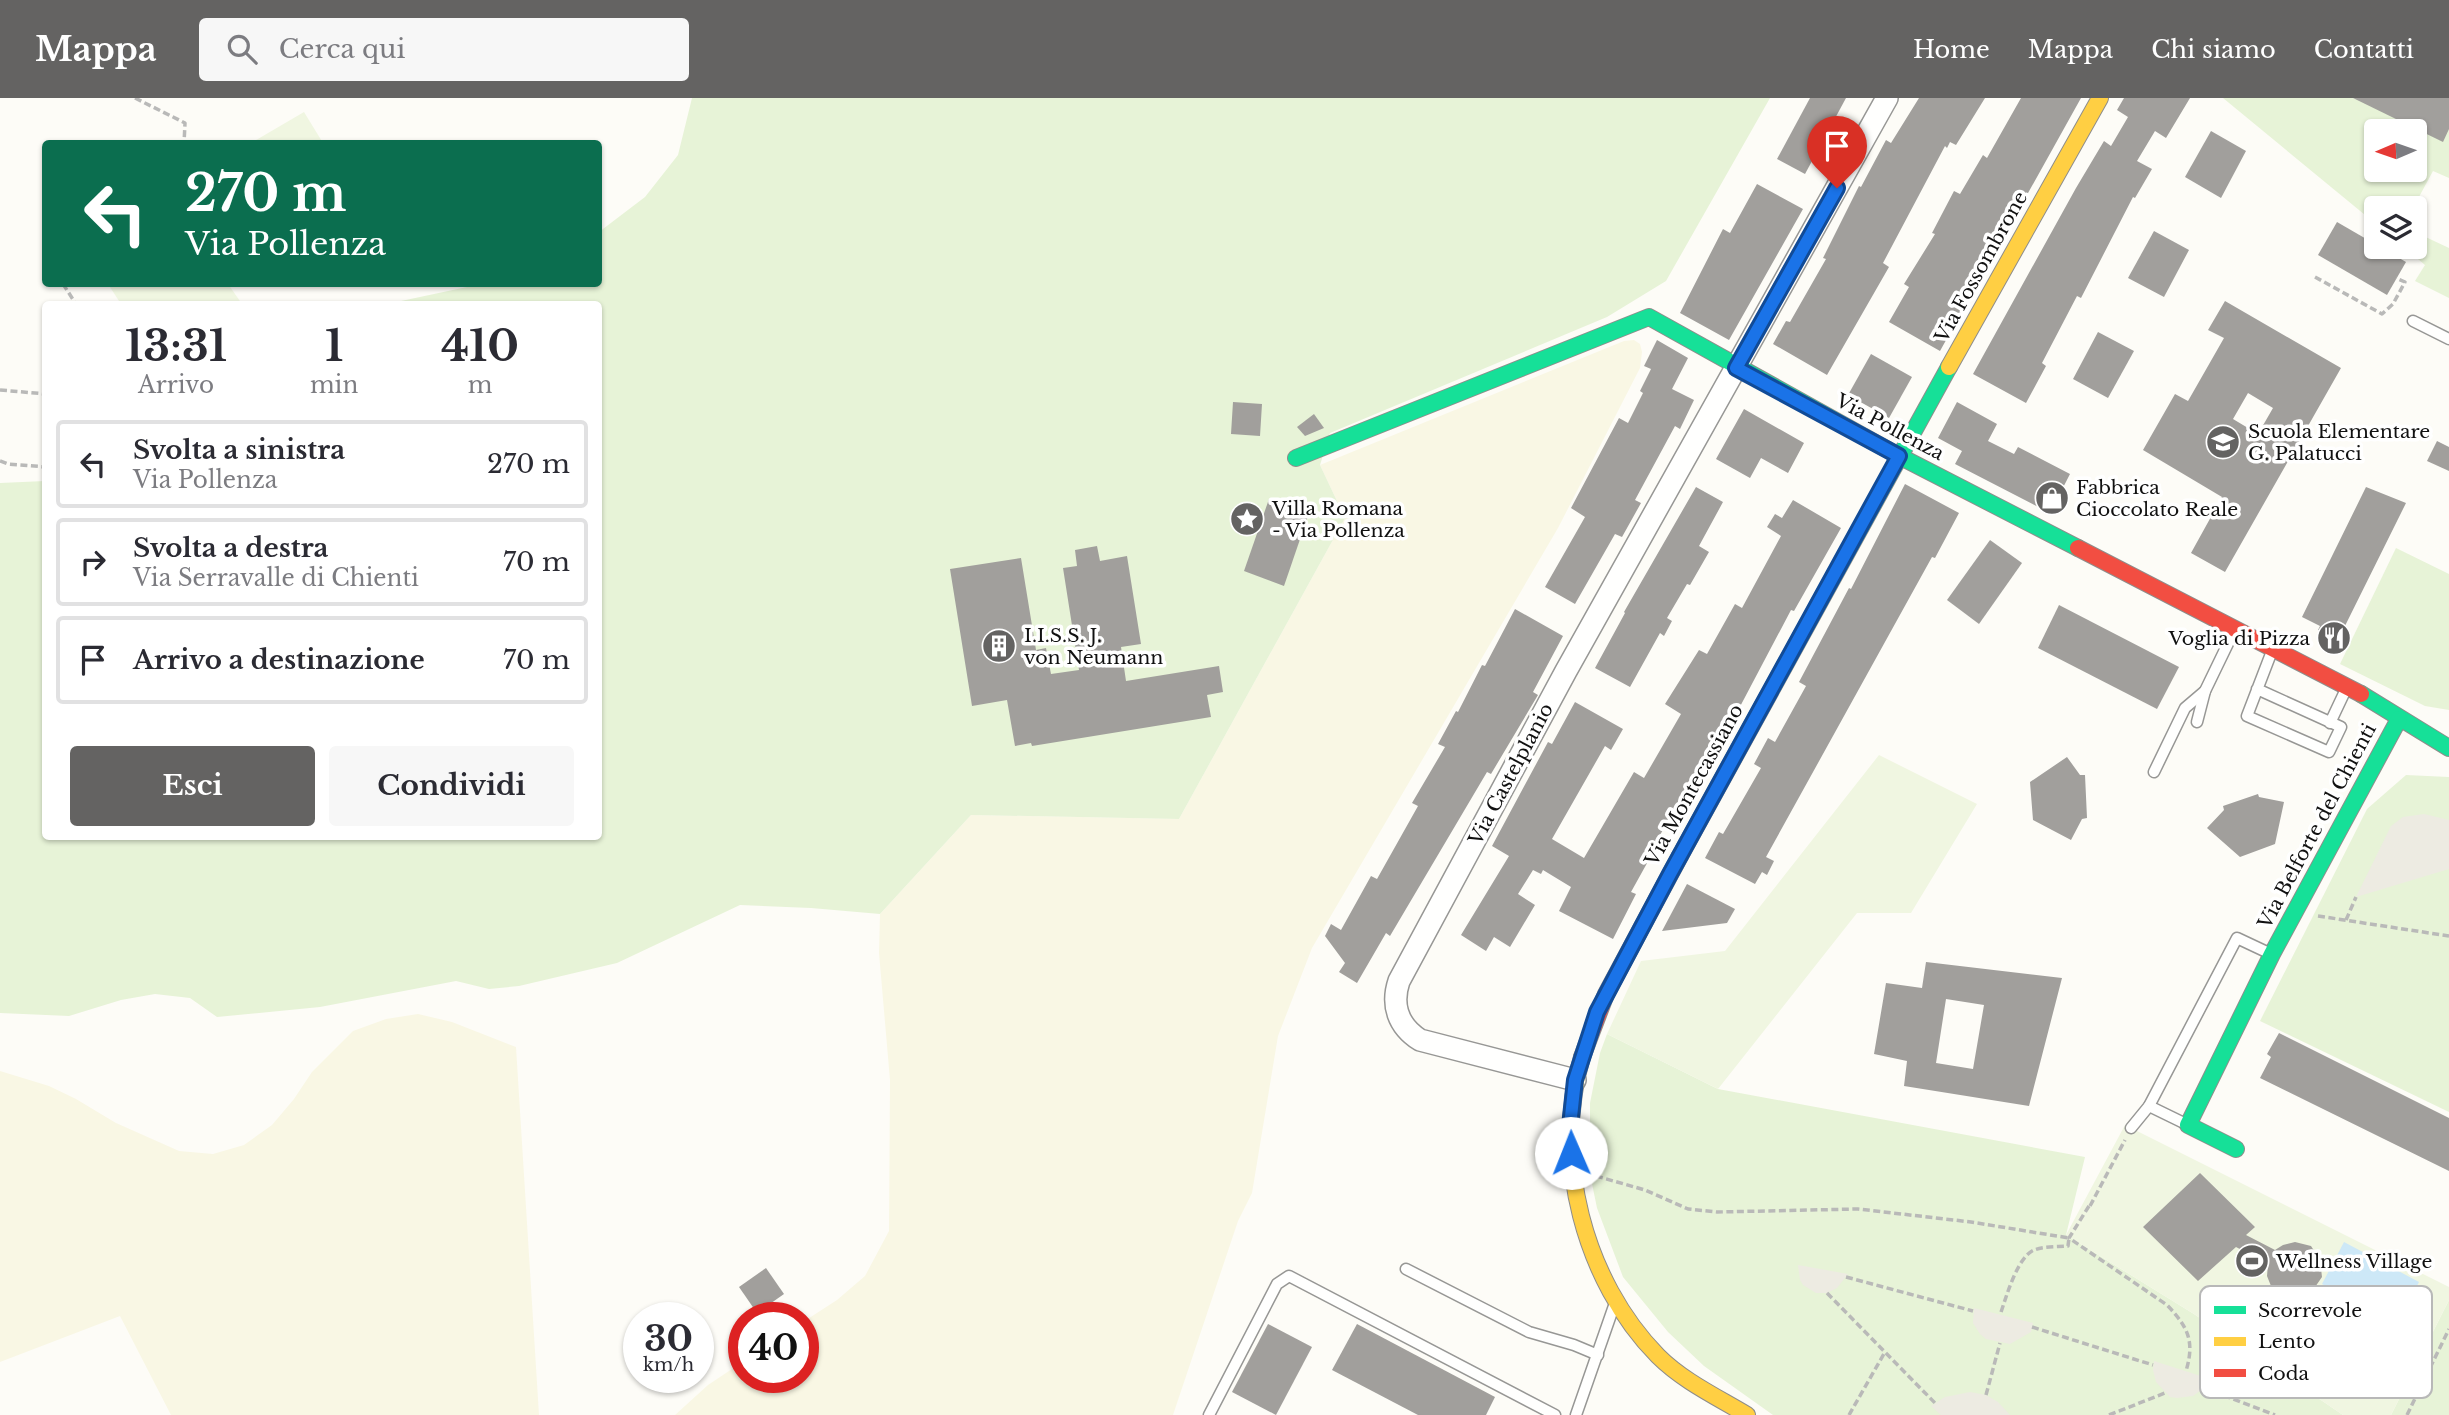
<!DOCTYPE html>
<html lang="it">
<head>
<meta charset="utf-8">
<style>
  body { margin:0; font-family:"Libre Baskerville",serif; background:#f7f7f7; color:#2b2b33; height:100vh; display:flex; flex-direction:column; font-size:26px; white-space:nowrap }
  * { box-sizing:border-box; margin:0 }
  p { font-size:23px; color:#7c7c81 }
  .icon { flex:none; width:38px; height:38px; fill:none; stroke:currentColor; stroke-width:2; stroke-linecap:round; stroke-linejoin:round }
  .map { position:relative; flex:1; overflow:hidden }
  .panel { position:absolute; left:42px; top:203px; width:560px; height:539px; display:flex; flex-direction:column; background:#fff; border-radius:7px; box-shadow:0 2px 5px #0004 }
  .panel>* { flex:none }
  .top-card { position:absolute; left:42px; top:42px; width:560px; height:147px; border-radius:7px; box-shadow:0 2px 5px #0004; background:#0b6e4f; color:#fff; overflow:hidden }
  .needle { width:46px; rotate:268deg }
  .fabs { position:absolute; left:2364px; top:21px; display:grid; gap:14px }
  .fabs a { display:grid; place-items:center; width:63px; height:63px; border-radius:7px; background:#fff; box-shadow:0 2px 5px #0004; font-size:35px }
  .speed { position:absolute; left:623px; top:1204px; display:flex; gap:14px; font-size:35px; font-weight:700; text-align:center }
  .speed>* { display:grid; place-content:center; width:91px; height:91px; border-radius:50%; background:#fff; box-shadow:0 2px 5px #0004; line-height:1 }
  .speed small { font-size:18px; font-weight:400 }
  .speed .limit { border:10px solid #d22; background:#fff; color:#111 }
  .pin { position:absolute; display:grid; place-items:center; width:60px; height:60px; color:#fff; margin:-72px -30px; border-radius:50% 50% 50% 0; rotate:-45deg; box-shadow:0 0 7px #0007 }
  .pin .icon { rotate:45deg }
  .me { position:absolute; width:77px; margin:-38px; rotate:359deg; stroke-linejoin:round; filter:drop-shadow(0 0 5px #0008) }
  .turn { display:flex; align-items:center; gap:24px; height:147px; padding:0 28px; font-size:32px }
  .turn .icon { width:91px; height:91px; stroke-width:2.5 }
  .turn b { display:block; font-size:49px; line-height:60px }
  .eta { display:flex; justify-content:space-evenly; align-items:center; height:119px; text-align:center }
  .eta b { font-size:42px; font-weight:700; line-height:49px }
  .button { display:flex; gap:14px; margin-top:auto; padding:14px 28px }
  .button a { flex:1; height:80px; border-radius:7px; background:#646362; color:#fff; font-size:28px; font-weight:700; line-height:80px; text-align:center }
  .button a+a { background:#f7f7f7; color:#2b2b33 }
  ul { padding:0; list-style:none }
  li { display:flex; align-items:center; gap:21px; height:88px; margin:0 14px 10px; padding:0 14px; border:4px solid #e1e1e2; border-radius:7px }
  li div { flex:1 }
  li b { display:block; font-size:26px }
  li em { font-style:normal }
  header { display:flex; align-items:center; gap:42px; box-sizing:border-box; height:98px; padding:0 35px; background:#646362; color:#fff }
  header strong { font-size:33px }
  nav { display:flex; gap:38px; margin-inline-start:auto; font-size:24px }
  .search { width:490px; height:63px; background:#f7f7f7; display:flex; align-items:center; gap:18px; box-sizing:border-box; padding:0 24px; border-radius:7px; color:#7c7c81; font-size:26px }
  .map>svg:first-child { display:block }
</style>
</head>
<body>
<header>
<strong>Mappa</strong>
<div class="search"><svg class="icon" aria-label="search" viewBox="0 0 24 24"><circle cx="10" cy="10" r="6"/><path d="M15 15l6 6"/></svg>Cerca qui</div>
<nav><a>Home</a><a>Mappa</a><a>Chi siamo</a><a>Contatti</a></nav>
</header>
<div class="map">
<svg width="2449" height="1317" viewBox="0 0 2449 1317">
  <rect width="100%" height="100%" fill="#fdfcf7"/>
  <g fill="#f9f7e4">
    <path d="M1634,242L1640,246L1642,254L1640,270L1558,430L1312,850L1278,938L1252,1095L1238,1123L1173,1317H675L708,1287L744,1263V1279H803V1224L837,1202L865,1178L889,1133L890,982L879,855L880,816L971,717L1179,721L1345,420L1320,367L1624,243Z"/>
    <path d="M418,916L452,924L516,949L539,1317H171L120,1218L0,1264V973L49,988L76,1001L116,1025L179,1053L213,1056L244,1047L272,1027L294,1001L312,974L353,933L386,921Z"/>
  </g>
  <g fill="#e7f3d7" fill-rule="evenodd">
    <path d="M692,0H1770L1666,183L1607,219L1330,335L1320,367L1345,420L1179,721L971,717L880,816L811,810L740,807L617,865L519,888L489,891L456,883L320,909L217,919L190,900L155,896L121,902L69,918L0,915V385L45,383L46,738H598V206H387L481,186H598L599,134L645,99L678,57Z"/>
    <path d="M2223,0H2353L2449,31V80L2433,73L2413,110H2376V126ZM2376,33H2415V72H2376Z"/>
    <path d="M2415,134L2449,150V200L2415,183L2425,167L2404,149H2415Z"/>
    <path d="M2396,450L2449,476V612L2425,608L2340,566Z"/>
    <path d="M2406,677L2449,679V1014L2260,923L2367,711Z"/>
    <path d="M1607,936L1718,991L2085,1059L2066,1137L2194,1216L2343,1317H1773L1704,1268L1668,1234L1623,1179L1597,1110L1590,1076V1005L1600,955Z"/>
    <path d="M2449,1202V1317H2391Z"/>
  </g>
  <g fill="#f0f6e1">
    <path d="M304,14L323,45H251Z"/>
    <path d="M108,186H228L242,206H121Z"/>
    <path d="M1879,657L1977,706L1911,815H1857L1718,991L1607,936L1641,863L1725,853Z"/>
    <path d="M2125,1027L2449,1189V1202L2391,1317H2343L2194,1216L2066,1137Z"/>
  </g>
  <g fill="#edebe2">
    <path d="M2424,716L2449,722V771L2356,799L2391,728L2403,719Z"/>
    <path d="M1798,1167L1848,1176L1837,1190L1827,1195H1816L1803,1187L1800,1182Z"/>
    <path d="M1974,1210L2033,1225L2031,1234L2010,1246L1986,1241L1980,1236L1973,1225Z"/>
    <path d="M2154,1263L2207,1280V1284L2204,1290L2193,1298L2177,1300L2170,1299L2156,1284L2153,1272Z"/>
    <path d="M1970,1294L1986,1297L1998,1304L2010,1317H1941L1931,1308L1945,1299Z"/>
  </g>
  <path fill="#cde8f7" d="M2344,1144L2419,1184L2397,1226L2322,1186Z"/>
  <g fill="#a19f9c" fill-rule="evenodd">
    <path d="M1810,0H1846L1805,76L1777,61Z"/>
    <path d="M1919,0H1985L1956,47L1950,44L1947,50L1945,48L1883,165L1889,169L1827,277L1773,246L1786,223L1790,224L1826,161L1823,160L1859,88L1861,89L1886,42L1891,45Z"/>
    <path d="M2021,0H2081L1940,253L1889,224L1909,189L1904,186L1935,136L1932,135L1954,93L1960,96L1983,57L1987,60Z"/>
    <path d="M2124,0H2190L2166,40L2155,33L2137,63L2152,71L2135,100L2133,99L2081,200L2077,198L2042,265L2046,268L2026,305L1973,276L2076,90L2104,43L2111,48L2128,19L2117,12Z"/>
    <path d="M2353,0H2449V31L2443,44Z"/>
    <path d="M2211,33L2246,53L2221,100L2185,79Z"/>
    <path d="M1757,86L1803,111L1729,242L1680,215L1723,131L1730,135Z"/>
    <path d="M2337,124L2406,164L2387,197L2318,157Z"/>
    <path d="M2154,133L2189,152L2164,199L2128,180Z"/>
    <path d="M2225,203L2341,270L2225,474L2191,455L2222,399L2143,352L2175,296L2188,303L2224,240L2208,232ZM2248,295L2273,310L2258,336L2233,321Z"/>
    <path d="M2098,234L2134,253L2108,300L2073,281Z"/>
    <path d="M1657,242L1688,260L1672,291L1694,302L1680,331L1675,328L1635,402L1641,405L1622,439L1615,436L1575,506L1545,489L1585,419L1571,410L1619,320L1628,325L1643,295L1640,293L1651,271L1644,268Z"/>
    <path d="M1871,256L1912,279L1889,320L1848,297Z"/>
    <path d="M1233,304L1262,306L1260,338L1231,336Z"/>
    <path d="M1957,304L1997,326L1988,343L2014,356L2018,349L2070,376L2050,415L1955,366L1962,353L1938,340Z"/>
    <path d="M1744,311L1804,345L1788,375L1761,360L1750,380L1716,361Z"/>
    <path d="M1314,316L1324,330L1305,338L1297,329Z"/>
    <path d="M2437,343L2449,349V373L2427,363Z"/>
    <path d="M1905,386L1959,415L1935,460L1932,459L1766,759L1774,763L1767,777L1762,774L1755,786L1705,760L1719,734L1723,736L1761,670L1754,666L1768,640L1775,644L1806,588L1799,584L1849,490L1851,491Z"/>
    <path d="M1696,389L1723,404L1699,448L1709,454L1690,487L1687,486L1667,520L1672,523L1664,538L1660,535L1630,589L1595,570L1625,515L1624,514Z"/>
    <path d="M2366,389L2406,405L2338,542L2318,532L2320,528L2302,519Z"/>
    <path d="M1269,401L1309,415L1284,488L1244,473Z"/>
    <path d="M1793,402L1841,430L1794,513L1791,512L1734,620L1712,655L1715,657L1699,683L1692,679L1654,748L1656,749L1631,794L1636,796L1613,841L1559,813L1571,789L1543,772L1541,776L1533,772L1518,796L1535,807L1510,849L1494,839L1486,853L1461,837L1509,758L1492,748L1548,644L1552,646L1575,604L1623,631L1611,652L1605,648L1552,741L1584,760L1634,674L1644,680L1681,616L1665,606L1699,552L1707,556L1735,506L1742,510L1781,438L1767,429L1775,416L1782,420Z"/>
    <path d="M1990,442L2022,465L1979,526L1947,502Z"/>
    <path d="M1097,448L1100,463L1127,458L1141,546L1121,549L1126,583L1219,568L1223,594L1207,597L1211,619L1032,648L1031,645L1015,648L1007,602L972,608L950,471L1021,460L1036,552L1046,550L1051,576L1079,572L1063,470L1077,468L1075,452Z"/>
    <path d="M2059,507L2179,569L2157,611L2038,550Z"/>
    <path d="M1515,511L1563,538L1533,594L1538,597L1491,676L1487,674L1390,838L1386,835L1357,885L1339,874L1345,865L1325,838L1331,826L1341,832L1371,778L1377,781L1418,708L1412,705L1445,649L1438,646L1456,613L1458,614L1482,567L1485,568Z"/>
    <path d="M2067,659L2080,677H2085L2087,720L2082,721L2071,742L2033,722L2030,684Z"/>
    <path d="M2258,696L2259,699L2284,704L2275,746L2240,759L2207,730L2224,712L2223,708Z"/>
    <path d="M1687,786L1735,811L1727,825L1662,833Z"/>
    <path d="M1926,864L2062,880L2029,1008L1904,988L1907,963L1874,956L1886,885L1922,890ZM1946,901L1984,907L1973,971L1936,965Z"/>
    <path d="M2279,935L2449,1020V1073L2260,980L2271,959L2267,956Z"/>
    <path d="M2200,1075L2255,1129L2246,1137L2275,1152L2283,1147L2295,1144L2311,1148L2320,1162L2322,1179L2313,1192L2300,1198L2282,1197L2271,1188L2267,1178L2268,1166L2236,1149L2198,1183L2143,1129Z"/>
    <path d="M766,1170L784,1196L757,1215L739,1189Z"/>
    <path d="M1268,1226L1312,1249L1276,1317L1232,1294Z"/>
    <path d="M1357,1226L1495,1299L1486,1317H1418L1332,1272Z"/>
  </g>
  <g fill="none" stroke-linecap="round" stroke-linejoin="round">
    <g stroke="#979795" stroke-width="13">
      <g id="lane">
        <path d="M2413,223L2449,241"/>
        <path d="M2257,591L2341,629L2329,654L2247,618L2272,553"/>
        <path d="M2197,624L2205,593L2235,531"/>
        <path d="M2330,625L2347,589"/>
        <path d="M2154,674L2185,610L2205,593"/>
        <path d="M2149,1008L2188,1027"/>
        <path d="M2131,1030L2149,1008L2237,840L2271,856"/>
        <path d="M1406,1171L1529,1234L1574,1247L1598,1257"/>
        <path d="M1209,1317L1277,1186L1289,1178L1555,1317"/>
        <path d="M1576,1317L1614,1208"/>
      </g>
    </g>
    <g stroke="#979795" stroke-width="24">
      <path id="street" d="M1575,982L1420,942C1398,928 1391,907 1399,883L1566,573L1887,0"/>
    </g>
    <g stroke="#8e8d8b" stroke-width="18">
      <g id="fast">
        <path d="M1296,360L1649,219L1899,358L2078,450"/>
        <path d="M2361,596L2449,650"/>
        <path d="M1680,758L1949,269"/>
        <path d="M2236,1051L2188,1027L2272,856L2399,621"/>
      </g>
    </g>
    <g stroke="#8e8d8b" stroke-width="18">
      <g id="slow">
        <path d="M1949,269L2100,0"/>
        <path d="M1582,959C1552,1059 1584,1183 1658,1258C1683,1283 1717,1299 1747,1317"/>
      </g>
    </g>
    <g stroke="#8e8d8b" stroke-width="18">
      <g id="jam">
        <path d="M2078,450L2361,596"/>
        <path d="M1582,959L1606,896L1680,758"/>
      </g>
    </g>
    <g stroke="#b9b9b8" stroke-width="3.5" stroke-dasharray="7 3.5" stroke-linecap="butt">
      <path d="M135,0L185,25L184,46"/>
      <path d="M2315,179L2382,216L2393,206L2405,184L2396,180"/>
      <path d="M63,186L76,206"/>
      <path d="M0,292L46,296"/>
      <path d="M0,363L8,366L46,369"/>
      <path d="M2318,818L2449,838"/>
      <path d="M2346,822L2356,799"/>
      <path d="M1596,1078L1645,1092L1688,1111L1717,1114L1858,1111L1971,1124L2069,1140L2068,1148C2057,1149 2044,1148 2034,1152C2017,1159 2006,1200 2000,1217"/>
      <path d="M2089,1108L2069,1140L2167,1207C2188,1229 2195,1243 2186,1273"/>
      <path d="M2090,1108L2125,1042"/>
      <path d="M1846,1179L1973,1213"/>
      <path d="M1827,1195L1935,1305"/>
      <path d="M2032,1229L2153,1267"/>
      <path d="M2204,1290L2275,1317"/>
      <path d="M1986,1297L2000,1245"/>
      <path d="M1849,1317L1885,1254"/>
      <path d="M2109,1317L2165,1295"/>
      <path d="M2407,1317L2449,1231"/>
    </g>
    <use href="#lane" stroke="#fffffe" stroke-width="10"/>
    <use href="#street" stroke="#fffffe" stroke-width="21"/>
    <use href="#fast" stroke="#16e098" stroke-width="16"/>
    <use href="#slow" stroke="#ffcf43" stroke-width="16"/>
    <use href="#jam" stroke="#f24e42" stroke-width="16"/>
  </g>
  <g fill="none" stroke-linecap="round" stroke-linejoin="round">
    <g stroke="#114b97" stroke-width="18">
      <path id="route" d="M1571,1055L1570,1028L1575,982L1597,914L1670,776L1899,358L1736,270L1837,90"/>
    </g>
    <use href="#route" stroke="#1a73e8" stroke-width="12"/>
  </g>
  <defs>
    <g id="school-disc" transform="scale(1.75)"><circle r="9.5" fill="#646362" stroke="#fff"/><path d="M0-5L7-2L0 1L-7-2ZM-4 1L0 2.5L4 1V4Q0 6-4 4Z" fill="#fff"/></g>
    <g id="shop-disc" transform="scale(1.75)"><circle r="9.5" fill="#646362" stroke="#fff"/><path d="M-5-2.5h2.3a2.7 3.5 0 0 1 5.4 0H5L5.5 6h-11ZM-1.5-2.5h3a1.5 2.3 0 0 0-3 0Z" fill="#fff"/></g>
    <g id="sight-disc" transform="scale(1.75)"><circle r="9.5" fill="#646362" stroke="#fff"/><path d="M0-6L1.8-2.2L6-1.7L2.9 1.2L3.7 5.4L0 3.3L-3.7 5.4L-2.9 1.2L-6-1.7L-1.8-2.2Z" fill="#fff"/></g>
    <g id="restaurant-disc" transform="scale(1.75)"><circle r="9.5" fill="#646362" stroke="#fff"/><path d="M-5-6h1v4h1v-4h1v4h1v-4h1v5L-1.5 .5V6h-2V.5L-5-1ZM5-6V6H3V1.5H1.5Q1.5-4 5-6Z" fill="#fff"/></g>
    <g id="building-disc" transform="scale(1.75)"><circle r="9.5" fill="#646362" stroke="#fff"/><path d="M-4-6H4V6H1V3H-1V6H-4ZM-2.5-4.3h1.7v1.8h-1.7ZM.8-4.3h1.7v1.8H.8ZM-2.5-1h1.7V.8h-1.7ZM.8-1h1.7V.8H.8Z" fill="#fff"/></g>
    <g id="stadium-disc" transform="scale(1.75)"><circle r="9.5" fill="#646362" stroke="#fff"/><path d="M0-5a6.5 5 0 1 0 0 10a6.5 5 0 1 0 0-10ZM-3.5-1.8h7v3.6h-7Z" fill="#fff"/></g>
  </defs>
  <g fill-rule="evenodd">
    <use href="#school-disc" x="2223" y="344"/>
    <use href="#shop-disc" x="2052" y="400"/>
    <use href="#sight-disc" x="1247" y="421"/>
    <use href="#restaurant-disc" x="2334" y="540"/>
    <use href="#building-disc" x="999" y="548"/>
    <use href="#stadium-disc" x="2252" y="1163"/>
  </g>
  <g text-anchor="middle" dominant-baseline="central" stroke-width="7" stroke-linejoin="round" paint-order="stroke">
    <g font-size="19" fill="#111" stroke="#fff">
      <text transform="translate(1981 169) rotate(-61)">Via Fossombrone</text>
      <text transform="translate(1890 329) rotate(28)">Via Pollenza</text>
      <text transform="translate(1511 676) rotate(-62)">Via Castelplanio</text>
      <text transform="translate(1694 687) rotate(-61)">Via Montecassiano</text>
      <text transform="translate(2317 728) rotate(-62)">Via Belforte del Chienti</text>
    </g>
    <g font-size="19" fill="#111" stroke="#fff" text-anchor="start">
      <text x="2248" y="333">Scuola Elementare<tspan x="2248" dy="22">G. Palatucci</tspan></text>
      <text x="2076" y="389">Fabbrica<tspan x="2076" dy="22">Cioccolato Reale</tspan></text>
      <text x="1272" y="410">Villa Romana<tspan x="1272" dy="22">- Via Pollenza</tspan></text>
      <text x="1024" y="537">I.I.S.S. J.<tspan x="1024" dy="22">von Neumann</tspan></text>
      <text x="2310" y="540" text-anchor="end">Voglia di Pizza</text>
      <text x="2276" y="1163">Wellness Village</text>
    </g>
  </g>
  <rect x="2200" y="1188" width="232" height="112" rx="10" fill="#fff" stroke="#b8b8b8" stroke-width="2"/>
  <rect x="2214" y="1208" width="32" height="8" fill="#16e098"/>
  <rect x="2214" y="1239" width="32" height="9" fill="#ffcf43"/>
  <rect x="2214" y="1271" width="32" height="8" fill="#f24e42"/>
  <g font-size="19" fill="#111">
    <text x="2258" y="1219">Scorrevole</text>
    <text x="2258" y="1250">Lento</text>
    <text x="2258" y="1282">Coda</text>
  </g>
</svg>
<div class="fabs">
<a><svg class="needle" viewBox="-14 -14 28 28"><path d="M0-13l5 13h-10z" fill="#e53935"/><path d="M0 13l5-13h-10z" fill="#7c7c81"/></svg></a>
<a><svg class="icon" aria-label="layers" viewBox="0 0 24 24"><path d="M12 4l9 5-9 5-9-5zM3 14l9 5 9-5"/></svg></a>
</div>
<div class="speed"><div>30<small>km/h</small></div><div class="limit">40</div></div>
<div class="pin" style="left:1837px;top:90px;background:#d93025"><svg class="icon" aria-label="arrive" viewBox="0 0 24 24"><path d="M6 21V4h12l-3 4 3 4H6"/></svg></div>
<svg class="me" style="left:1571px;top:1055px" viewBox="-20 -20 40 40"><circle r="19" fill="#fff"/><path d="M0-13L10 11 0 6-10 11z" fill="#1a73e8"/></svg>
<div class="top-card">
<div class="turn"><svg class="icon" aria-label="left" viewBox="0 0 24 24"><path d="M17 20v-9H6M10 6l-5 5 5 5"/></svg><div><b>270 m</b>Via Pollenza</div></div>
</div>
<section class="panel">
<div class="eta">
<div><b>13:31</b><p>Arrivo</p></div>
<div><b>1</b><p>min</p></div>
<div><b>410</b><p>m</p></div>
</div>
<ul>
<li><svg class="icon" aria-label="left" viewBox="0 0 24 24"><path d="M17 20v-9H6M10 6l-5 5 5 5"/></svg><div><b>Svolta a sinistra</b><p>Via Pollenza</p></div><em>270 m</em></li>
<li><svg class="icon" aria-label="right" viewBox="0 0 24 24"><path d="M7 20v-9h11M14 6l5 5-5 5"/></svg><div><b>Svolta a destra</b><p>Via Serravalle di Chienti</p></div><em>70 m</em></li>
<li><svg class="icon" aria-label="arrive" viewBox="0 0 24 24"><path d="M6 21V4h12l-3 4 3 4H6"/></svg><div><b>Arrivo a destinazione</b></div><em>70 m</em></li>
</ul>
<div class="button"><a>Esci</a><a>Condividi</a></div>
</section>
</div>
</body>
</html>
